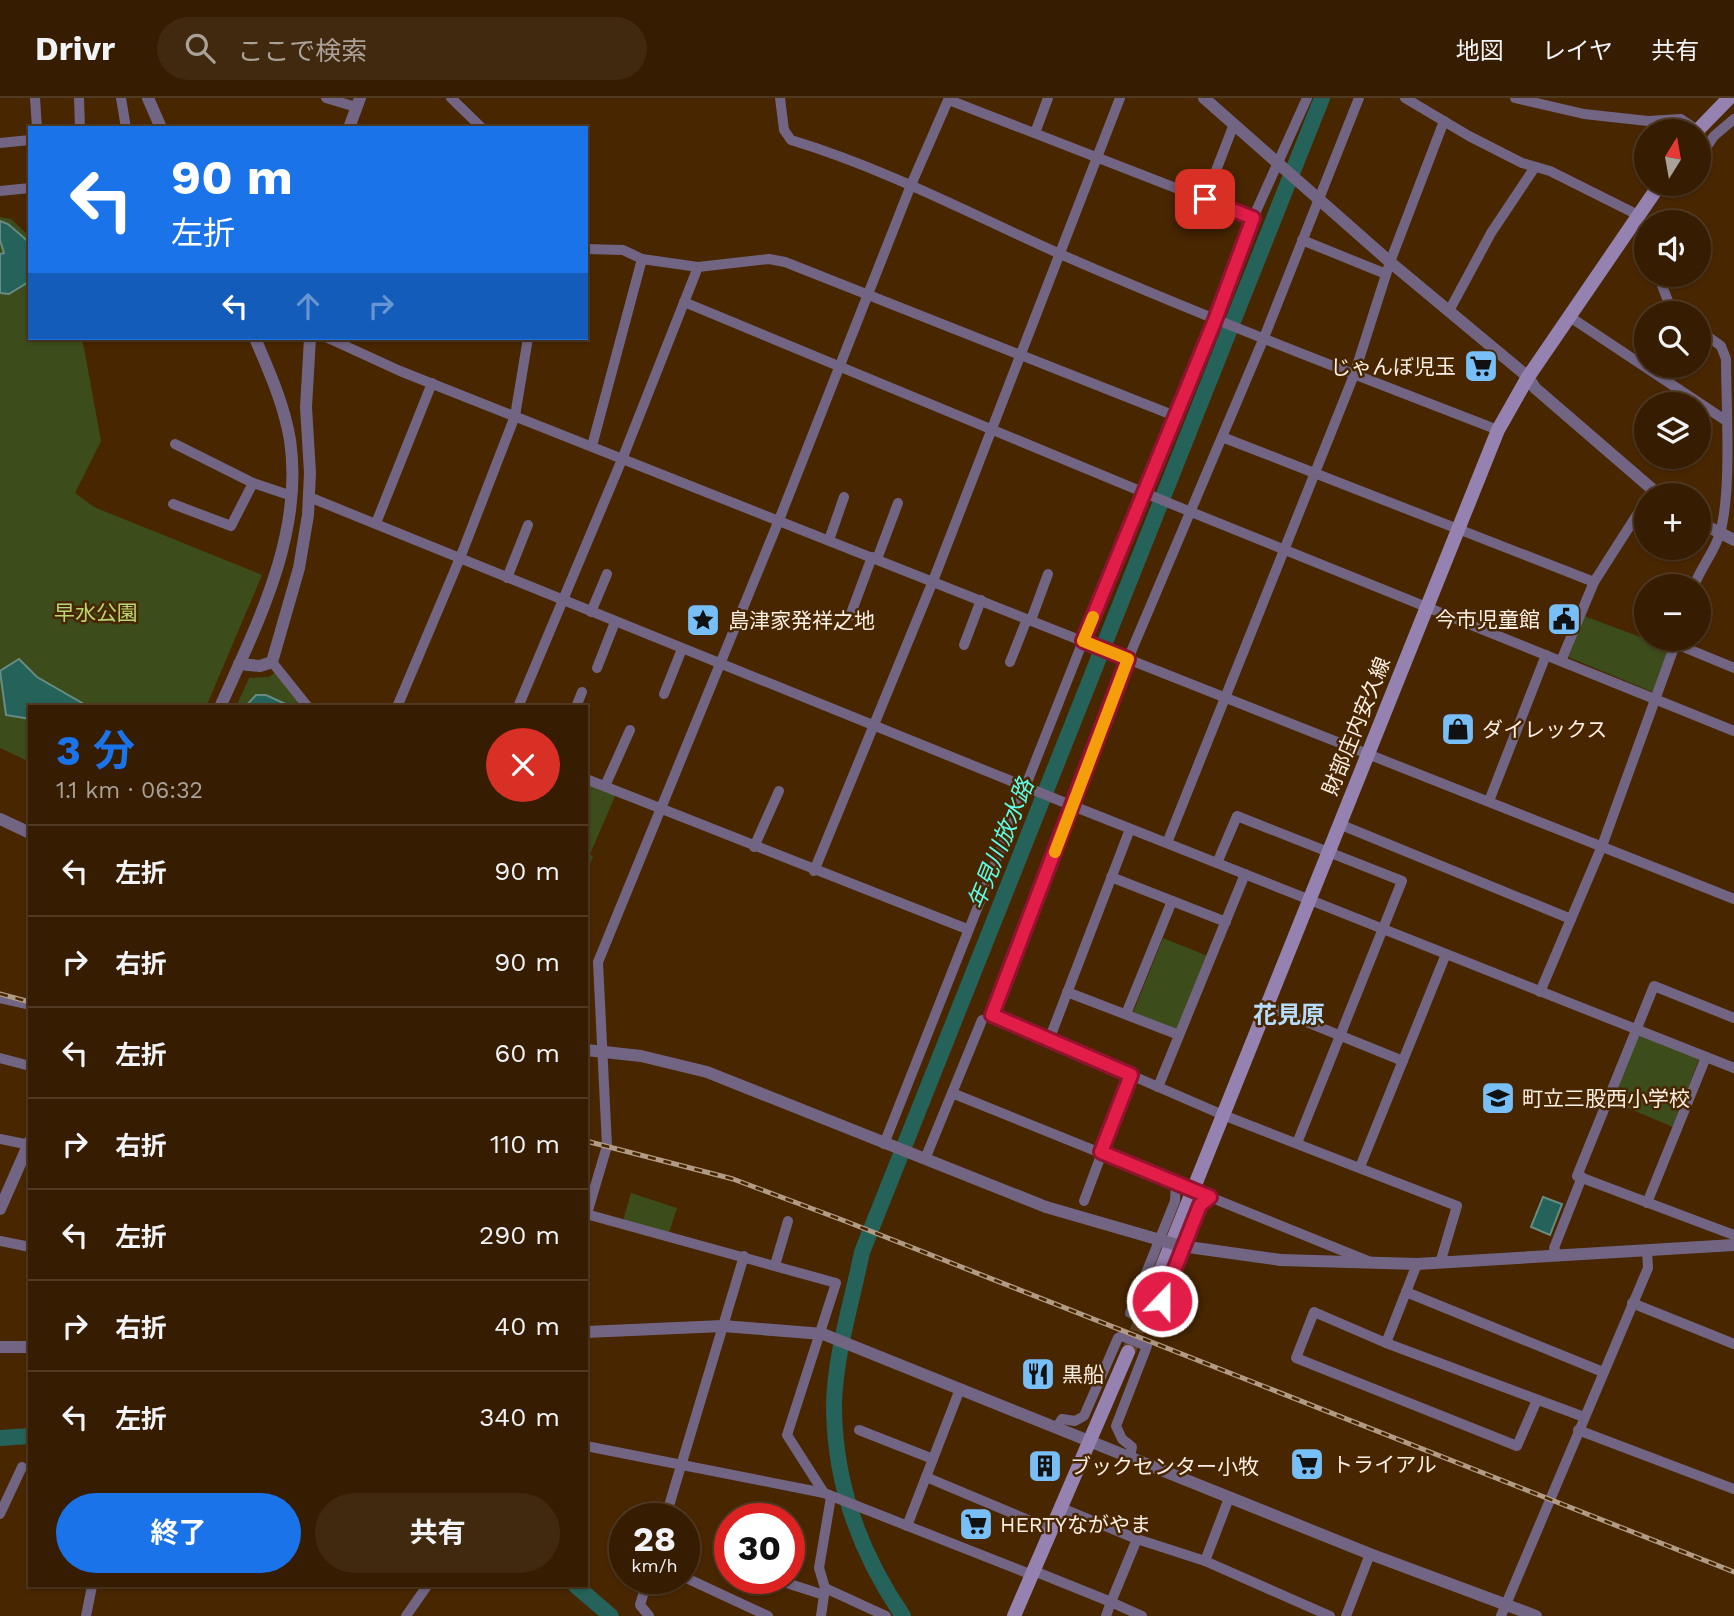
<!DOCTYPE html>
<html lang="ja">
<head>
<meta charset="utf-8">
<style>
  body { margin:0; font-family:"Work Sans","Noto Sans JP",sans-serif; background:#41290f; color:#f1f3f6; height:100vh; display:flex; flex-direction:column; font-size:26px; white-space:nowrap }
  * { box-sizing:border-box; margin:0 }
  p { font-size:23px; color:#aaa199 }
  .icon { flex:none; width:38px; height:38px; fill:none; stroke:currentColor; stroke-width:2; stroke-linecap:round; stroke-linejoin:round }
  .map { position:relative; flex:1; overflow:hidden }
  .drawer { position:absolute; left:28px; top:607px; width:560px; height:882px; display:flex; flex-direction:column; background:#361c00; border-radius:0px; box-shadow:0 2px 5px #0004,0 0 0 2px #503a22 }
  .drawer>* { flex:none }
  .top-card { position:absolute; left:28px; top:28px; width:560px; height:214px; border-radius:0px; box-shadow:0 2px 5px #0004,0 0 0 2px #503a22; background:#1a73e8; color:#fff; overflow:hidden }
  .needle { width:46px; rotate:11deg }
  .buttons { position:absolute; left:1634px; top:21px; display:grid; gap:14px }
  .buttons a { display:grid; place-items:center; width:77px; height:77px; border-radius:50%; background:#361c00; box-shadow:0 2px 5px #0004,0 0 0 2px #503a22; font-size:35px }
  .speed { position:absolute; left:609px; top:1405px; display:flex; gap:14px; font-size:35px; font-weight:700; text-align:center }
  .speed>* { display:grid; place-content:center; width:91px; height:91px; border-radius:50%; background:#361c00; box-shadow:0 2px 5px #0004,0 0 0 2px #503a22; line-height:1 }
  .speed small { font-size:18px; font-weight:400 }
  .speed .limit { border:10px solid #d22; background:#fff; color:#111 }
  .pin { position:absolute; display:grid; place-items:center; width:60px; height:60px; color:#fff; margin:-30px; border-radius:14px; box-shadow:0 4px 10px #0006 }
  .me { position:absolute; width:77px; margin:-38px; rotate:22deg; stroke-linejoin:round; filter:drop-shadow(0 0 5px #0008) }
  .turn { display:flex; align-items:center; gap:24px; height:147px; padding:0 28px; font-size:32px }
  .turn .icon { width:91px; height:91px; stroke-width:2.5 }
  .turn b { display:block; font-size:49px; line-height:60px }
  .lanes { display:flex; align-items:center; height:66px; padding:0 28px; background:#0003; justify-content:center; gap:35px; direction:ltr }
  .lanes .off { opacity:.35 }
  .round { display:grid; place-items:center; flex:none; width:74px; height:74px; border-radius:37px; background:#41290f }
  .summary { display:flex; align-items:center; justify-content:space-between; height:119px; padding:0 28px }
  h1 { font-size:42px; font-weight:700; line-height:52px; color:#1a73e8 }
  .button { display:flex; gap:14px; margin-top:auto; padding:14px 28px }
  .button a { flex:1; height:80px; border-radius:42px; background:#1a73e8; color:#fff; font-size:28px; font-weight:700; line-height:80px; text-align:center }
  .button a+a { background:#41290f; color:#f1f3f6 }
  ul { padding:0; list-style:none }
  li { display:flex; align-items:center; gap:21px; height:91px; padding:0 28px; border-top:2px solid #503a22 }
  li div { flex:1 }
  li b { display:block; font-size:26px }
  li em { font-style:normal }
  header { display:flex; align-items:center; gap:42px; box-sizing:border-box; height:98px; padding:0 35px; background:#361c00; border-bottom:2px solid #503a22 }
  header strong { font-size:33px }
  nav { display:flex; gap:38px; margin-inline-start:auto; font-size:24px }
  .search { width:490px; height:63px; background:#41290f; display:flex; align-items:center; gap:18px; box-sizing:border-box; padding:0 24px; border-radius:38px; color:#aaa199; font-size:26px }
  .map>svg:first-child { display:block }
</style>
</head>
<body>
<header>
<strong>Drivr</strong>
<div class="search"><svg class="icon" aria-label="search" viewBox="0 0 24 24"><circle cx="10" cy="10" r="6"/><path d="M15 15l6 6"/></svg>ここで検索</div>
<nav><a>地図</a><a>レイヤ</a><a>共有</a></nav>
</header>
<div class="map">
<svg width="1734" height="1518" viewBox="0 0 1734 1518">
  <rect width="100%" height="100%" fill="#482600"/>
  <g fill="#3d4c1b">
    <path d="M0,119L11,121L30,139V240H81L84,250L101,343L75,395L94,409L262,477L206,609H30V664L0,650Z"/>
    <path d="M1584,518L1670,550L1655,595L1568,559Z"/>
    <path d="M276,574L305,609H236L249,580L269,579Z"/>
    <path d="M586,683L616,696L590,756L593,759L586,775Z"/>
    <path d="M1163,840L1210,859L1181,934L1133,915Z"/>
    <path d="M1637,935L1699,961L1673,1029L1611,1003Z"/>
    <path d="M631,1095L677,1110L669,1135L623,1123Z"/>
  </g>
  <g fill="#25625a" stroke="#668c83" stroke-width="2">
    <path d="M0,123L8,126L30,145V183L9,196L0,195V156L4,155L0,142Z"/>
    <path d="M19,561L37,579L89,609H30V621L6,617L0,573Z"/>
    <path d="M256,597H266L292,609H245Z"/>
    <path d="M1543,1099L1562,1106L1550,1137L1531,1129Z"/>
  </g>
  <g fill="none" stroke-linecap="round" stroke-linejoin="round">
    <g stroke="#25625a" stroke-width="16">
      <path d="M0,1340L30,1338"/>
      <path d="M576,1488L611,1518"/>
      <path d="M903,1518C860,1455 834,1384 834,1307C835,1256 852,1204 862,1154L1322,0"/>
    </g>
    <path stroke="#634422" stroke-width="14" stroke-dasharray="14 7" stroke-linecap="butt" d="M1129,1253L1144,1214"/>
    <g stroke="#716583" stroke-width="10">
      <path d="M35,0L37,30"/>
      <path d="M79,0L80,30"/>
      <path d="M121,0L126,30"/>
      <path d="M326,0L356,9"/>
      <path d="M451,0L482,30"/>
      <path d="M780,0L784,32L791,42C884,70 971,116 1060,156C1204,219 1351,275 1498,332"/>
      <path d="M1359,0L1263,242L1128,561L992,917L1223,1017L1457,1108L1440,1165"/>
      <path d="M1405,0L1469,38L1522,65L1550,73L1638,117L1647,144"/>
      <path d="M1515,0L1584,16L1648,23L1681,21L1697,32"/>
      <path d="M949,2L1253,120"/>
      <path d="M1035,35L1048,0"/>
      <path d="M0,45L30,42"/>
      <path d="M1701,57L1714,38L1734,21"/>
      <path d="M0,93L30,90"/>
      <path d="M1205,101L1234,26"/>
      <path d="M1302,142L1386,176"/>
      <path d="M586,151L623,152L642,161L698,169L769,161L785,164L1175,318"/>
      <path d="M1658,177L1668,203L1678,215"/>
      <path d="M684,204L1191,414L1734,633"/>
      <path d="M1449,213L1491,135L1535,69"/>
      <path d="M1570,219L1725,322"/>
      <path d="M328,240L400,273L1734,801"/>
      <path d="M1222,339L1594,484L1647,401"/>
      <path d="M175,346L253,385L292,398"/>
      <path d="M592,348L642,161"/>
      <path d="M309,399L1073,708L1734,970"/>
      <path d="M173,406L231,428L253,385"/>
      <path d="M376,425L432,285"/>
      <path d="M829,442L844,399"/>
      <path d="M877,461L898,405"/>
      <path d="M507,480L528,427"/>
      <path d="M1694,488C1701,469 1715,453 1720,435C1732,393 1726,308 1726,261L1721,248L1699,232"/>
      <path d="M591,514L607,476"/>
      <path d="M850,518L872,459"/>
      <path d="M1031,522L1048,476"/>
      <path d="M1676,546L1734,570"/>
      <path d="M964,547L981,502"/>
      <path d="M1561,563L1594,484"/>
      <path d="M272,564L308,609"/>
      <path d="M1010,564L1027,521"/>
      <path d="M597,570L615,524"/>
      <path d="M664,596L682,551"/>
      <path d="M397,609L460,460L515,318L528,240"/>
      <path d="M518,609L623,359L698,169"/>
      <path d="M576,609L582,594"/>
      <path d="M586,681L967,831"/>
      <path d="M605,688L630,632"/>
      <path d="M1489,703L1546,557"/>
      <path d="M1339,726L1571,821"/>
      <path d="M1167,745L1354,277L1390,164L1444,23"/>
      <path d="M754,749L779,693"/>
      <path d="M1217,765L1237,718L1402,783L1297,1045"/>
      <path d="M814,773L933,483L1120,0"/>
      <path d="M1111,779L1226,824"/>
      <path d="M1067,894L1179,937"/>
      <path d="M1540,894L1602,748L1677,541"/>
      <path d="M0,900L30,907"/>
      <path d="M1267,908L1403,963"/>
      <path d="M1126,916L1172,803"/>
      <path d="M1734,920L1654,888L1577,1078L1734,1137"/>
      <path d="M1049,942L1130,731"/>
      <path d="M0,960L30,968"/>
      <path d="M1158,989L1245,776"/>
      <path d="M952,995L1368,1163"/>
      <path d="M0,1041L30,1047"/>
      <path d="M884,1046L1083,543L1215,222L1253,120L1307,0"/>
      <path d="M925,1061L982,922"/>
      <path d="M1360,1069L1446,856"/>
      <path d="M1176,1085L1175,1103L1130,1215L1153,1228L1200,1107L1211,1099"/>
      <path d="M1084,1103L1131,977"/>
      <path d="M1647,1105L1706,959"/>
      <path d="M586,1116L836,1185L787,1337L824,1395"/>
      <path d="M586,1119L607,1048L598,864L779,422L911,87L949,0"/>
      <path d="M0,1143L30,1149"/>
      <path d="M1557,1157L1554,1150L1582,1079"/>
      <path d="M775,1167L788,1123"/>
      <path d="M1406,1194L1603,1274"/>
      <path d="M1632,1205L1734,1246"/>
      <path d="M1386,1245L1417,1166"/>
      <path d="M1537,1302L1517,1348L1296,1260L1314,1214L1386,1245L1584,1319"/>
      <path d="M1057,1329L1062,1321L1075,1323L1084,1318L1118,1240L1122,1238L1147,1248L1116,1328L1122,1341L1132,1349L1130,1359"/>
      <path d="M859,1332L933,1361"/>
      <path d="M1578,1332L1734,1391"/>
      <path d="M586,1348L824,1395L1032,1477"/>
      <path d="M926,1379L1052,1432"/>
      <path d="M1061,1410L1137,1441"/>
      <path d="M0,1416L22,1369"/>
      <path d="M665,1421L744,1158"/>
      <path d="M907,1428L960,1291"/>
      <path d="M1205,1463L1330,1518"/>
      <path d="M1034,1473L1111,1504L1106,1518"/>
      <path d="M684,1479L768,1518"/>
      <path d="M648,1480L640,1507L649,1518"/>
      <path d="M771,1480L824,1497"/>
      <path d="M825,1490L886,1518"/>
      <path d="M86,1518L92,1488"/>
      <path d="M406,1518L427,1488"/>
      <path d="M821,1518L825,1490L819,1470L831,1399"/>
      <path d="M1142,1518L1111,1504L1137,1441L1205,1463L1229,1400"/>
      <path d="M1346,1518L1370,1456"/>
      <path d="M1501,1518L1648,1170L1647,1152"/>
    </g>
    <g stroke="#716583" stroke-width="12">
      <path d="M148,0L161,30"/>
      <path d="M1204,0L1390,164L1528,279L1535,290L1659,397"/>
      <path d="M349,30L360,0"/>
      <path d="M1699,424L1734,442"/>
      <path d="M239,566L260,568L272,564L299,470L308,417L310,375L306,309L310,240"/>
      <path d="M220,609C257,526 304,436 290,342C284,306 269,273 255,240"/>
      <path d="M0,721L30,735"/>
      <path d="M586,952L641,958L707,974L1046,1109"/>
      <path d="M0,1111L30,1043"/>
      <path d="M1281,1162L1417,1166L1734,1147"/>
      <path d="M586,1234L723,1228L823,1236L1370,1456L1536,1518"/>
      <path d="M0,1249H30"/>
    </g>
    <g stroke="#9682b1" stroke-width="14">
      <path d="M1697,33L1729,0"/>
      <path d="M1144,1214L1498,332L1528,279L1660,86"/>
      <path d="M1014,1518L1128,1254"/>
    </g>
    <g stroke="#b19b84" stroke-width="5">
      <g id="rail">
        <path d="M0,896L30,904"/>
        <path d="M586,1043L733,1081L845,1123L1734,1474"/>
      </g>
    </g>
    <use href="#rail" stroke="#482600" stroke-width="2.5" stroke-dasharray="8" stroke-linecap="butt"/>
    <path stroke="#716583" stroke-width="12" d="M1046,1109L1181,1148L1281,1162"/>
  </g>
  <g fill="none" stroke-linecap="round" stroke-linejoin="round">
    <g stroke="#92132f" stroke-width="18">
      <path id="route" d="M1162,1203L1200,1107L1210,1099L1101,1054L1131,977L992,917L1128,561L1083,543L1215,222L1253,120L1205,101"/>
    </g>
    <use href="#route" stroke="#e11d48" stroke-width="12"/>
    <path stroke="#f59e0b" stroke-width="12" d="M1055,754L1128,561L1083,543L1093,519"/>
  </g>
  <defs>
    <g id="supermarket-square" transform="scale(1.75)"><rect x="-9" y="-9" width="18" height="18" rx="4" fill="#78bff7" stroke="#482600"/><path d="M-6-5.5h2.5l.6 2H6L4.5 2H-2.5L-4.4-4H-6ZM-1.5 3.2a1.3 1.3 0 1 0 .1 0ZM3 3.2a1.3 1.3 0 1 0 .1 0Z" fill="#111"/></g>
    <g id="civic-square" transform="scale(1.75)"><rect x="-9" y="-9" width="18" height="18" rx="4" fill="#78bff7" stroke="#482600"/><path d="M-.6-6.5H3V-4.5H.6V-3L4-1V1h2V6H-6V1h2V-1L-.6-3ZM-1.2 2.5V6h2.4V2.5Z" fill="#111"/></g>
    <g id="sight-square" transform="scale(1.75)"><rect x="-9" y="-9" width="18" height="18" rx="4" fill="#78bff7" stroke="#482600"/><path d="M0-6L1.8-2.2L6-1.7L2.9 1.2L3.7 5.4L0 3.3L-3.7 5.4L-2.9 1.2L-6-1.7L-1.8-2.2Z" fill="#111"/></g>
    <g id="shop-square" transform="scale(1.75)"><rect x="-9" y="-9" width="18" height="18" rx="4" fill="#78bff7" stroke="#482600"/><path d="M-5-2.5h2.3a2.7 3.5 0 0 1 5.4 0H5L5.5 6h-11ZM-1.5-2.5h3a1.5 2.3 0 0 0-3 0Z" fill="#111"/></g>
    <g id="school-square" transform="scale(1.75)"><rect x="-9" y="-9" width="18" height="18" rx="4" fill="#78bff7" stroke="#482600"/><path d="M0-5L7-2L0 1L-7-2ZM-4 1L0 2.5L4 1V4Q0 6-4 4Z" fill="#111"/></g>
    <g id="restaurant-square" transform="scale(1.75)"><rect x="-9" y="-9" width="18" height="18" rx="4" fill="#78bff7" stroke="#482600"/><path d="M-5-6h1v4h1v-4h1v4h1v-4h1v5L-1.5 .5V6h-2V.5L-5-1ZM5-6V6H3V1.5H1.5Q1.5-4 5-6Z" fill="#111"/></g>
    <g id="building-square" transform="scale(1.75)"><rect x="-9" y="-9" width="18" height="18" rx="4" fill="#78bff7" stroke="#482600"/><path d="M-4-6H4V6H1V3H-1V6H-4ZM-2.5-4.3h1.7v1.8h-1.7ZM.8-4.3h1.7v1.8H.8ZM-2.5-1h1.7V.8h-1.7ZM.8-1h1.7V.8H.8Z" fill="#111"/></g>
  </defs>
  <g fill-rule="evenodd">
    <use href="#supermarket-square" x="1481" y="268"/>
    <use href="#civic-square" x="1564" y="521"/>
    <use href="#sight-square" x="703" y="522"/>
    <use href="#shop-square" x="1458" y="631"/>
    <use href="#school-square" x="1498" y="1000"/>
    <use href="#restaurant-square" x="1038" y="1276"/>
    <use href="#supermarket-square" x="1307" y="1366"/>
    <use href="#building-square" x="1045" y="1368"/>
    <use href="#supermarket-square" x="976" y="1426"/>
  </g>
  <g text-anchor="middle" dominant-baseline="central" stroke-width="5" stroke-linejoin="round" paint-order="stroke">
    <g font-size="21" fill="#fcefe3" stroke="#482600" text-anchor="start">
      <text x="1456" y="268" text-anchor="end">じゃんぼ児玉</text>
      <text x="1540" y="521" text-anchor="end">今市児童館</text>
      <text x="728" y="522">島津家発祥之地</text>
      <text x="1482" y="631">ダイレックス</text>
      <text x="1522" y="1000">町立三股西小学校</text>
      <text x="1062" y="1276">黒船</text>
      <text x="1332" y="1366">トライアル</text>
      <text x="1070" y="1368">ブックセンター小牧</text>
      <text x="1000" y="1426">HERTYながやま</text>
    </g>
    <g font-size="21" fill="#b8d86f" stroke="#482600">
      <text x="96" y="514">早水公園</text>
    </g>
    <g font-size="21" fill="#fcefe3" stroke="#482600">
      <text transform="translate(1356 628) rotate(-68)">財部庄内安久線</text>
    </g>
    <g font-size="23" font-style="italic" fill="#5bfce8" stroke="#482600">
      <text transform="translate(1001 746) rotate(-68)">年見川放水路</text>
    </g>
    <g font-size="24" font-weight="bold" fill="#b6ddfd" stroke="#482600">
      <text x="1289" y="917">花見原</text>
    </g>
  </g>
</svg>
<div class="buttons">
<a><svg class="needle" viewBox="-14 -14 28 28"><path d="M0-13l5 13h-10z" fill="#e53935"/><path d="M0 13l5-13h-10z" fill="#aaa199"/></svg></a>
<a><svg class="icon" aria-label="sound" viewBox="0 0 24 24"><path d="M4 9h4l5-4v14l-5-4H4zM17 9q2 3 0 6"/></svg></a>
<a><svg class="icon" aria-label="search" viewBox="0 0 24 24"><circle cx="10" cy="10" r="6"/><path d="M15 15l6 6"/></svg></a>
<a><svg class="icon" aria-label="layers" viewBox="0 0 24 24"><path d="M12 4l9 5-9 5-9-5zM3 14l9 5 9-5"/></svg></a>
<a>+</a>
<a>−</a>
</div>
<div class="speed"><div>28<small>km/h</small></div><div class="limit">30</div></div>
<div class="pin" style="left:1205px;top:101px;background:#d93025"><svg class="icon" aria-label="arrive" viewBox="0 0 24 24"><path d="M6 21V4h12l-3 4 3 4H6"/></svg></div>
<svg class="me" style="left:1162px;top:1203px" viewBox="-20 -20 40 40"><circle r="17" fill="#e11d48" stroke="#fff" stroke-width="3"/><path d="M0-11L8 9 0 5-8 9z" fill="#fff"/></svg>
<div class="top-card">
<div class="turn"><svg class="icon" aria-label="left" viewBox="0 0 24 24"><path d="M17 20v-9H6M10 6l-5 5 5 5"/></svg><div><b>90 m</b>左折</div></div>
<div class="lanes"><svg class="icon" aria-label="left" viewBox="0 0 24 24"><path d="M17 20v-9H6M10 6l-5 5 5 5"/></svg><svg class="icon off" aria-label="ahead" viewBox="0 0 24 24"><path d="M12 20V5M6 11l6-6 6 6"/></svg><svg class="icon off" aria-label="right" viewBox="0 0 24 24"><path d="M7 20v-9h11M14 6l5 5-5 5"/></svg></div>
</div>
<section class="drawer">
<div class="summary"><div><h1>3 分</h1><p>1.1 km · 06:32</p></div><a class="round" style="background:#d93025;color:#fff"><svg class="icon" aria-label="close" viewBox="0 0 24 24"><path d="M6 6l12 12M18 6L6 18"/></svg></a></div>
<ul>
<li><svg class="icon" aria-label="left" viewBox="0 0 24 24"><path d="M17 20v-9H6M10 6l-5 5 5 5"/></svg><div><b>左折</b></div><em>90 m</em></li>
<li><svg class="icon" aria-label="right" viewBox="0 0 24 24"><path d="M7 20v-9h11M14 6l5 5-5 5"/></svg><div><b>右折</b></div><em>90 m</em></li>
<li><svg class="icon" aria-label="left" viewBox="0 0 24 24"><path d="M17 20v-9H6M10 6l-5 5 5 5"/></svg><div><b>左折</b></div><em>60 m</em></li>
<li><svg class="icon" aria-label="right" viewBox="0 0 24 24"><path d="M7 20v-9h11M14 6l5 5-5 5"/></svg><div><b>右折</b></div><em>110 m</em></li>
<li><svg class="icon" aria-label="left" viewBox="0 0 24 24"><path d="M17 20v-9H6M10 6l-5 5 5 5"/></svg><div><b>左折</b></div><em>290 m</em></li>
<li><svg class="icon" aria-label="right" viewBox="0 0 24 24"><path d="M7 20v-9h11M14 6l5 5-5 5"/></svg><div><b>右折</b></div><em>40 m</em></li>
<li><svg class="icon" aria-label="left" viewBox="0 0 24 24"><path d="M17 20v-9H6M10 6l-5 5 5 5"/></svg><div><b>左折</b></div><em>340 m</em></li>
</ul>
<div class="button"><a>終了</a><a>共有</a></div>
</section>
</div>
</body>
</html>
